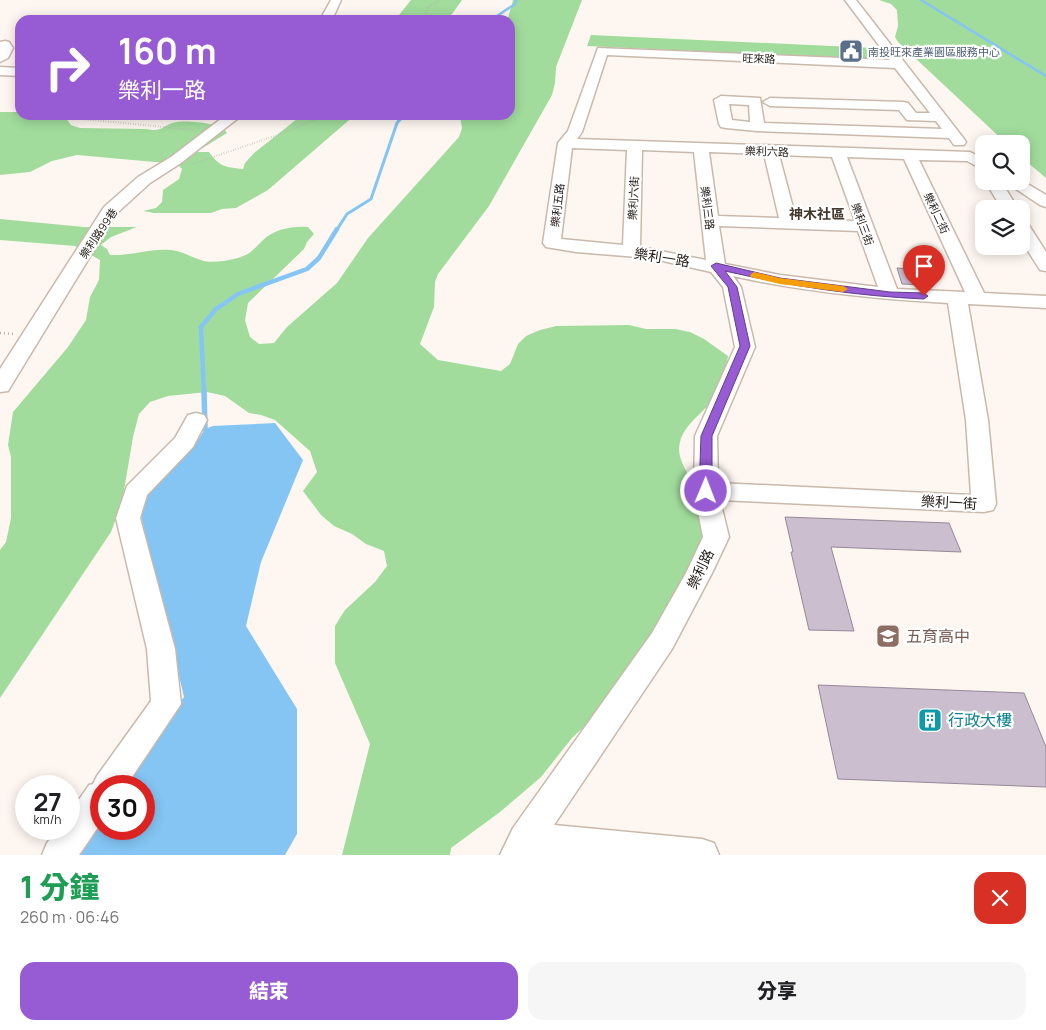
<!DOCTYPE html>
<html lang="zh-TW">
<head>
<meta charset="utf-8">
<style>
  body { margin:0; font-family:Manrope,"Noto Sans TC",sans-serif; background:#f6f6f6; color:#202124; height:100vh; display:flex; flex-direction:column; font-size:19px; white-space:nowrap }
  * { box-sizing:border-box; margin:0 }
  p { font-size:16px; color:#757577 }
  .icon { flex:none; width:28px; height:28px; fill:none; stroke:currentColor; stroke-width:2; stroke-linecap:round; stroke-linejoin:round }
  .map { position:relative; height:855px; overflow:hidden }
  .side { display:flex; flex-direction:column; background:#fff; flex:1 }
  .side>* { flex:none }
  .guide { position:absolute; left:15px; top:15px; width:500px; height:105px; border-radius:15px; box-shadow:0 2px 12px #0003; background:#975cd3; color:#fff; overflow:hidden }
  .fabs { position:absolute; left:975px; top:135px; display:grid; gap:10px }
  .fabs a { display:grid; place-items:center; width:55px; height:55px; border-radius:10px; background:#fff; box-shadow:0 2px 12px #0003; font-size:25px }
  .speed { position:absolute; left:15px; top:775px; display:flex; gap:10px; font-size:25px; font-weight:700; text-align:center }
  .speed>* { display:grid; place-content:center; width:65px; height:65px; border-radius:50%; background:#fff; box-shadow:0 2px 12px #0003; line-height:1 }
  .speed small { font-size:12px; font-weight:400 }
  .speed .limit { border:8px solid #d22; background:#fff; color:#111 }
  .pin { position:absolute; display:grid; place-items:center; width:42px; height:42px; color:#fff; margin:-51px -21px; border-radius:50% 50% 50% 0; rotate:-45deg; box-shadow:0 0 5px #0007 }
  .pin .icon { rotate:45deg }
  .me { position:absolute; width:55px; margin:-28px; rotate:1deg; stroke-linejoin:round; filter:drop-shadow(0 0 4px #0008) }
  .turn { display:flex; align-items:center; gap:18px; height:105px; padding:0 20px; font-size:22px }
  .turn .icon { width:65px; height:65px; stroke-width:2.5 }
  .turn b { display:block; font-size:35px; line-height:42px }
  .round { display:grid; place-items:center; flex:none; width:52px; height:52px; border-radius:15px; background:#f6f6f6 }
  .headline { display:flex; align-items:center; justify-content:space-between; height:85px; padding:0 20px }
  h1 { font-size:30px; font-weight:800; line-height:38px; color:#1e9e55 }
  .button { display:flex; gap:10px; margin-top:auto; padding:10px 20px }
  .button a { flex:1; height:58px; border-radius:15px; background:#975cd3; color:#fff; font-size:20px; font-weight:800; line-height:58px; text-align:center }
  .button a+a { background:#f6f6f6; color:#202124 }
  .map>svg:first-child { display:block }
</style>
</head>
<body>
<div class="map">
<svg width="1046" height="855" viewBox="0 0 1046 855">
  <rect width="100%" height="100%" fill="#fef7f1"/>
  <g fill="#a1dc9c">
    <path d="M411,0H462L452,14L444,20H395Z"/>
    <path d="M513,0H582L556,67L555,83L552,95L489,206L438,274L435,282L434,307L420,344L438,360L501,371L510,364L518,344L526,336L540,330L556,326L629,325L646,329H675L690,332L704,339L728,356C726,369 722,384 715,396C706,412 685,422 680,442C676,457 686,469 692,482C701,500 708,521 710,541L605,707L572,738L541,777L500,812L451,848L450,855H342L370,744L335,663V626L345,610L375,582L387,566L384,551L366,544L352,534L334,526L321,515L303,491L317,472L310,451L275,420L261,415L249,413L225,396L207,392L168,396L150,402L139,414L133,437L122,502L111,532L0,698V550L6,542L11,518V457L8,445L13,412L68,347L86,320L90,297L99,280L100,260L75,246L0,240V219L84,227H137L111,237L101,245L107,249L110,255C131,256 150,248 171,250C183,251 192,258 204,261C213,263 225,261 234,259C250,255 251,252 262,241C274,229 292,226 308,227L314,234L307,242L304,249L248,303L245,320L250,337L259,344L274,343L287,327L337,283L368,238L459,137L462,128L460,116L510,115V20H494L508,18Z"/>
    <path d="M879,0H1046V178L1021,157V144H1007L898,42L895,37L898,26L897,10L891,4Z"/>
    <path d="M591,35L875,48L884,60L587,46Z"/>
    <path d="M0,112H20V115H65V117L71,125L80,128L147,129C163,133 163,124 177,122C188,120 222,123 227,133L196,152H209C220,167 225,167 243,169L245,163L254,153L302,115H355L268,190L236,208L222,209L211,213H154L143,211L156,208L162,202L163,190L179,179L182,169L177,164L77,155L52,161L30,172L0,175Z"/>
  </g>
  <path fill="#84c5f4" d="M275,423L303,460L261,562L246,626L297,709V834L285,855H79L101,818V829H144V786H121L136,761L184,697L138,503L192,449L205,429L213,426Z"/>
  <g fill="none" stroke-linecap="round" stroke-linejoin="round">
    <g stroke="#84c5f4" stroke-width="2.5">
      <path d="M921,0L1046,76"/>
      <path d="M495,20L497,16L515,4L516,0"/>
    </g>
    <path stroke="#84c5f4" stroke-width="3" d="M336,231L347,214L371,199L397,123L404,115"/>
    <path stroke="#84c5f4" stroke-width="4.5" d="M204,393L201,327L216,309L238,294L307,269L319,258L337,229"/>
    <path stroke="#84c5f4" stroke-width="5.5" d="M204,391L205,429"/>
  </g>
  <g fill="#cbbece" stroke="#958998">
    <path d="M897,268L920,270L926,285L902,284Z"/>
    <path d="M785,517L949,523L961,552L831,547L854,631L809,630L791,552H793Z"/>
    <path d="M818,685L1024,693L1046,747V787L838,779Z"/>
  </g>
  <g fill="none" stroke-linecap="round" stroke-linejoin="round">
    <g stroke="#c9b9ac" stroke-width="3">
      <g id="minor">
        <path d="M331,0H341L332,20H320Z"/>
        <path d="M845,0H856L964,139L966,142L964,145H954L949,138L757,131L726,128L721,127L719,124L714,100L721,96L760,98L764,123L942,129L936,121L907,120L899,110L770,106L763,102L770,98L903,102L908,103L916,113H930L895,68L607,55L582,132L577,139L970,152L984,159V170L967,161L919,160L984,293L1046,296V308L968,304L988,420L996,504L993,510L984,512L720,500L729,537L712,573L672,649L554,825L702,839L714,843L719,855H500L513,828L652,633L686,573L703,537L694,491L695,436L735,347L723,287L711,272L650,258L576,252L546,247L543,243L558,143L568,131L598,48L890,60ZM729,104L749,105L750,122L732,120ZM572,148L627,150L623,245L561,239ZM642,150L694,152L706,260L640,247ZM709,152L764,154L779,218L718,216ZM779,155L832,157L855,221L796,219ZM847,157L904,159L965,292L897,289ZM719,226L858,231L878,287L780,275L725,264ZM733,276C804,292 876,299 948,303L966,420L971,495L718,483L717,436L755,347L741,287Z"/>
        <path d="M5,41L9,42L13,48L8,58L0,62V42Z"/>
        <path d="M0,67L20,68V76L0,75Z"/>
        <path d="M226,115H242L181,163L150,183L116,214L11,386L8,391L0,392V369L104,207L138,177L171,157Z"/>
        <path d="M1021,180L1046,195V207L1040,205L1004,181Z"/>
        <path d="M985,181H1001L1018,209H1002Z"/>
        <path d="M1021,221L1027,222L1046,252V271L1040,270L1021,240Z"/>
        <path d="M196,413L204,415L207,420L193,447L147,495L140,518L175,649L181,704L126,786H101V823L79,855H42L47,843L58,829H69V814L89,785L93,784L97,776L151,701L147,649L116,518L127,486L175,438L188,415Z"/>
      </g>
    </g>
    <g stroke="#b8b2ac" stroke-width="2" stroke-dasharray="0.5 2" stroke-linecap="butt">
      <path d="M424,20L428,7L440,0"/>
      <path d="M14,113H20"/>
      <path d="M41,115L194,130"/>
      <path d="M193,164L289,131L326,115"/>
    </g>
    <path stroke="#b8b2ac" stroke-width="2.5" stroke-dasharray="1 3" stroke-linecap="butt" d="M0,333L14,334"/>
    <use href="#minor" fill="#fff" fill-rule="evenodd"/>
  </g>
  <path fill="#975cd3" stroke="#623c89" d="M716,263L780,278L890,292L924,293L928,296L924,299C856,296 790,286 725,271L737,287L750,346L712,436V491L706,495L699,491L701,436L740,346L728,287L711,266Z"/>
  <path fill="#f59e0b" d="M754,272L780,278L843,286L848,289L843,292L780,284L751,277L750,275Z"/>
  <defs>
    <g id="civic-square" transform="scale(1.25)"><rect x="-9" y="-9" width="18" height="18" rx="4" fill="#5c6f8a" stroke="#fff"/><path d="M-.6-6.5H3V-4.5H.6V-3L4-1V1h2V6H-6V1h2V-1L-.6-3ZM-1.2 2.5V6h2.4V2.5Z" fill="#fff"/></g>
    <g id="school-square" transform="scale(1.25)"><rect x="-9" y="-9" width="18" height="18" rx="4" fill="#8d6e63" stroke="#fff"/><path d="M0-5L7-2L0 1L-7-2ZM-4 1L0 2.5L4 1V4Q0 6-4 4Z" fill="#fff"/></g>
    <g id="building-square" transform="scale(1.25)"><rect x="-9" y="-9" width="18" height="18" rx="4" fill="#0f9aa8" stroke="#fff"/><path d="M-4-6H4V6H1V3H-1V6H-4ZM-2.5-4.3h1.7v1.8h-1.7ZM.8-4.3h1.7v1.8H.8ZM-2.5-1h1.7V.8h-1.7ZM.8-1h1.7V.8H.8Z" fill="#fff"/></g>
  </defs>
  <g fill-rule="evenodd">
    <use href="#civic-square" x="851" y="51"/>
    <use href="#school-square" x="888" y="636"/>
    <use href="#building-square" x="930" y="720"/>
  </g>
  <g text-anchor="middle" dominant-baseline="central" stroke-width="4.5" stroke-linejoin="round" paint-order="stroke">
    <g font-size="11" fill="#4e5e75" stroke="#fff" text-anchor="start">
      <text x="868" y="51">南投旺來產業園區服務中心</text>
    </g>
    <g font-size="11" fill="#201a15" stroke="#fff">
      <text transform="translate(759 58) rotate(2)">旺來路</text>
      <text transform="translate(767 151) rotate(2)">樂利六路</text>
      <text transform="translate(633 198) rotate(-87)">樂利六街</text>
      <text transform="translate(557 205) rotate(-83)">樂利五路</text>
      <text transform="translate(708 208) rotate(83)">樂利三路</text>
      <text transform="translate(937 213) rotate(65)">樂利二街</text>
      <text transform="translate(863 224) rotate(70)">樂利三街</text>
      <text transform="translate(98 233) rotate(-56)">樂利路99巷</text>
    </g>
    <g font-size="14" font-weight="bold" fill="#44372c" stroke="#fff">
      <text x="817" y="213">神木社區</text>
    </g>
    <g font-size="14" fill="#201a15" stroke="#fff">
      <text transform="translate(662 257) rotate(9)">樂利一路</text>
      <text transform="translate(949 502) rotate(3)">樂利一街</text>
      <text transform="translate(700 569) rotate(-64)">樂利路</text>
    </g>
    <g font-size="16" fill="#785e54" stroke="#fff" text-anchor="start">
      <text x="906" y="636">五育高中</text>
    </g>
    <g font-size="16" fill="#0d838f" stroke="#fff" text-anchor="start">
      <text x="948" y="720">行政大樓</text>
    </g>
  </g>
</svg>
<div class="fabs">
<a><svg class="icon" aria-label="search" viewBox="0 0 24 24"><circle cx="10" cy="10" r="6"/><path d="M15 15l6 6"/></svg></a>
<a><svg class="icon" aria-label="layers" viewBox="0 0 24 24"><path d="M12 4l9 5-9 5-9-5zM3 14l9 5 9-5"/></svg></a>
</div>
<div class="speed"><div>27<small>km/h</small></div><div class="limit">30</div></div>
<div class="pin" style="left:924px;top:296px;background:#d93025"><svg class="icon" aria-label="arrive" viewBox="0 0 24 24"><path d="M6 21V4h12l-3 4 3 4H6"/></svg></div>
<svg class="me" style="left:706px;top:491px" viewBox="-20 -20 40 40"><circle r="17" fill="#975cd3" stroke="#fff" stroke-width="3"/><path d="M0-11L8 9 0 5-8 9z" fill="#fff"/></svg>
<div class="guide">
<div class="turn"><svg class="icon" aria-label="right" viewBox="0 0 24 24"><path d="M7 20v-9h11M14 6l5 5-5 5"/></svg><div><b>160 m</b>樂利一路</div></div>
</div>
</div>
<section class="side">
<div class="headline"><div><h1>1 分鐘</h1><p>260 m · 06:46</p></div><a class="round" style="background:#d93025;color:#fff"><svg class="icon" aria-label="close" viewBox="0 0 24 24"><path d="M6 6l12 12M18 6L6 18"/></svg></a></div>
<div class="button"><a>結束</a><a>分享</a></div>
</section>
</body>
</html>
